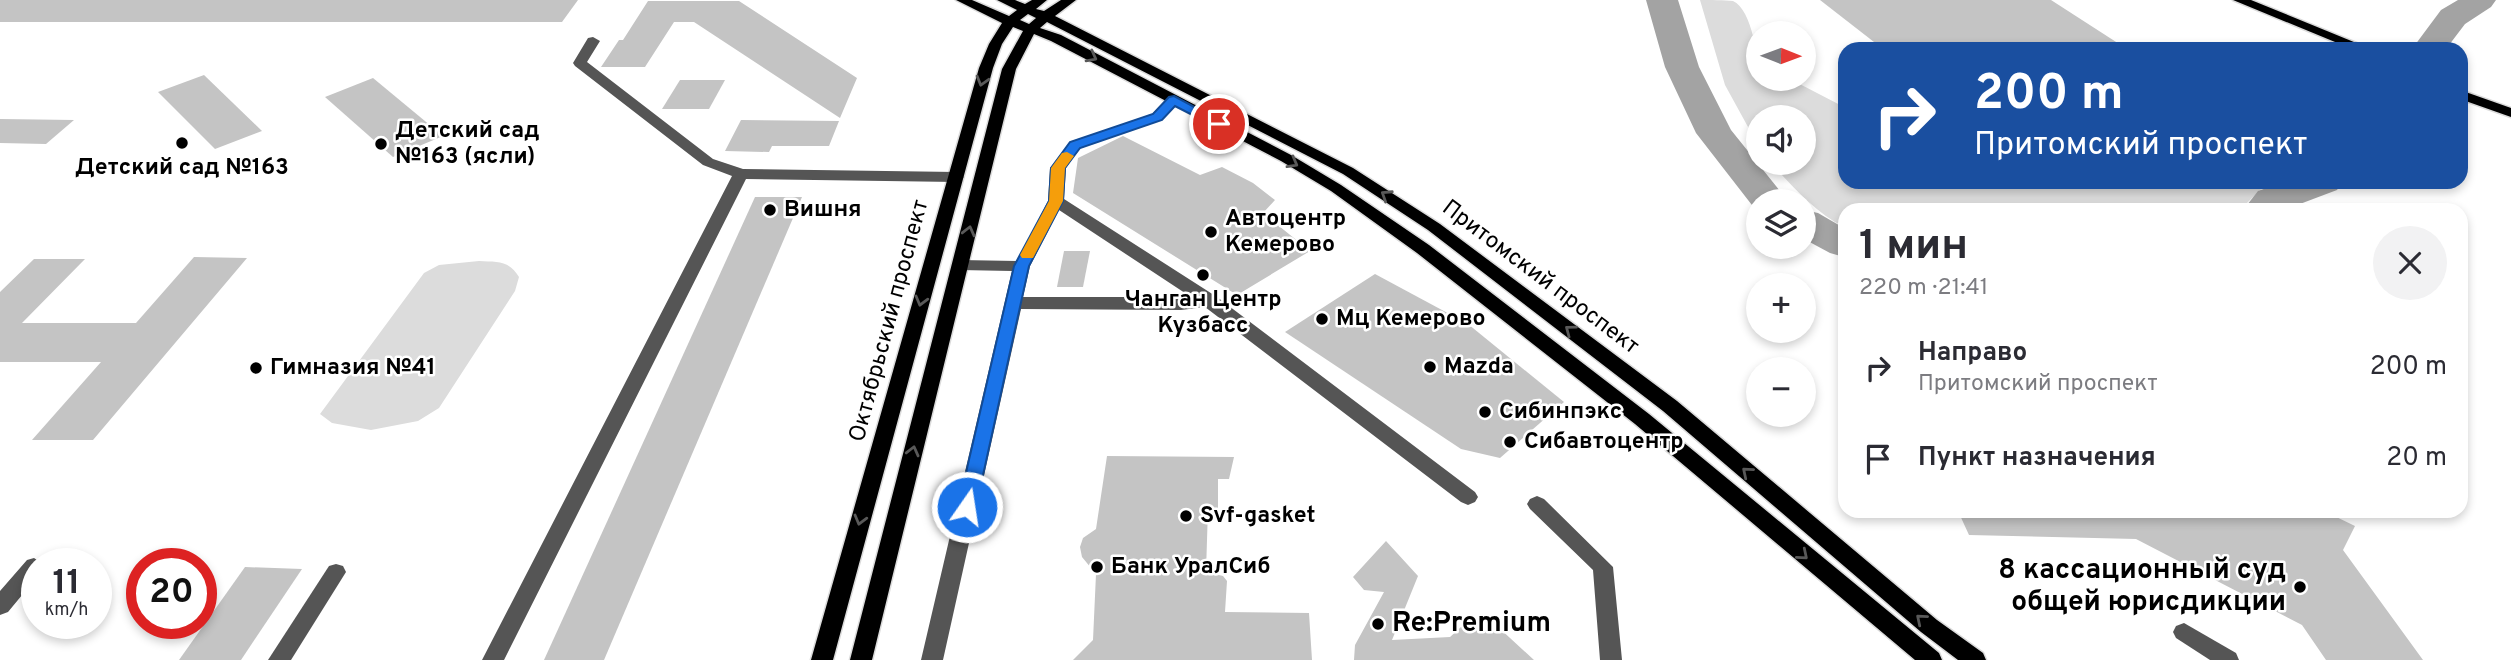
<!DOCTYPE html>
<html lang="ru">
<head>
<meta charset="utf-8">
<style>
  body { margin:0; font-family:Overpass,sans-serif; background:#f2f2f3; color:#2b2b33; height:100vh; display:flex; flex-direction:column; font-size:26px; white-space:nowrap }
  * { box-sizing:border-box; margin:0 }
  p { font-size:23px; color:#7c7c81 }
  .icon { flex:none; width:38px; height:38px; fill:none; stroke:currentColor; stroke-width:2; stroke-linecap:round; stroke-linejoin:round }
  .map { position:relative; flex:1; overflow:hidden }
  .side { position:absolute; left:1838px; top:203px; width:630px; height:315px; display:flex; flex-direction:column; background:#fff; border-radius:21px; box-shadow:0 4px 10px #0003 }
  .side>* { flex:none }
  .hud { position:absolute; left:1838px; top:42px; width:630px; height:147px; border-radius:21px; box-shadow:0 4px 10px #0003; background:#1a4fa0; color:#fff; overflow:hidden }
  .needle { width:46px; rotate:91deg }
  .tools { position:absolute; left:1746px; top:21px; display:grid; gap:14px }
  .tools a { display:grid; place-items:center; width:70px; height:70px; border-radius:50%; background:#fff; box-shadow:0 4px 10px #0003; font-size:35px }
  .speed { position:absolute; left:21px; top:548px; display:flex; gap:14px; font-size:35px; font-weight:700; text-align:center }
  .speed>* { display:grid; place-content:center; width:91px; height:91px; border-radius:50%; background:#fff; box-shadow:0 4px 10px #0003; line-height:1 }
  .speed small { font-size:18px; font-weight:400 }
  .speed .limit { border:10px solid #d22; background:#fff; color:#111 }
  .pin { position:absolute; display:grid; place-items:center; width:60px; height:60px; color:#fff; margin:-30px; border:4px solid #fff; border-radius:50%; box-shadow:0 2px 7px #0007 }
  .me { position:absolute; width:77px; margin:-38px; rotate:13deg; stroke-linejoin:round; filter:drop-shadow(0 0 5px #0008) }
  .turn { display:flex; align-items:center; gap:24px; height:147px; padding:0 21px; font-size:32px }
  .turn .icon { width:91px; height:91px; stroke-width:2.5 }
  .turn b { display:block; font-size:49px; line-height:60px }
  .round { display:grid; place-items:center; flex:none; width:74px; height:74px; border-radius:37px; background:#f2f2f3 }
  .summary { display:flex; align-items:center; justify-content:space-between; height:119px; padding:0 21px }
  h1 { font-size:42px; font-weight:700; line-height:52px }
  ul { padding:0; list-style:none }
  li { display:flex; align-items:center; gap:21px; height:91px; padding:0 21px }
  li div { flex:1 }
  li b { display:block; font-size:26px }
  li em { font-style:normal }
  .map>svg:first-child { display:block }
</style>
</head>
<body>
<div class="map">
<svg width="2511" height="660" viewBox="0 0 2511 660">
  <rect width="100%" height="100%" fill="#fff"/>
  <g fill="#dcdcdc">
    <path d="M1700,0C1710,0 1725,0 1733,1C1752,9 1759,61 1759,79H1790L1844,107V182H2275L2260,190L2240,210H1844V227C1815,212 1793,187 1771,163H1804V117H1759V147L1725,85Z"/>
    <path d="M479,261C497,262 509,260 519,277L515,291L439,408L418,421L371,430L332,423L320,414L424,273L439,265Z"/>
  </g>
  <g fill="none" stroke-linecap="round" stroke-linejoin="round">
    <g fill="#a3a3a3" fill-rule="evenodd">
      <path d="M1646,0H1678L1699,67L1731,130L1788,201H1759V210L1755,209L1696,133L1665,67Z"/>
      <path d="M2458,0H2496L2491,7L2465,24L2446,49H2412L2441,10Z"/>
      <path d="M2284,182H2342L2337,190L2284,210H2243L2258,191Z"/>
      <path d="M1804,210L1818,213L1844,228V257L1830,253L1804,239Z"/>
    </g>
  </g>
  <g fill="#c4c4c4">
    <path d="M0,0H578L562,22H0Z"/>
    <path d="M1820,0H2051L2127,49H1883Z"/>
    <path d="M648,1H739L857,78L840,118L694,22H674L645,67H601L619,40H623Z"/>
    <path d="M204,75L262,131L215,149L158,92Z"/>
    <path d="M373,78L443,136L393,157L325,97Z"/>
    <path d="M680,80H725L709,109H662Z"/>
    <path d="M0,119L74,120L46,144L0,143Z"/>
    <path d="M741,120L839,121L829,146H772L769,152L725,151Z"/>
    <path d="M1123,136L1200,175L1222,167L1253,183L1275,200L1263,213L1310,251L1237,295L1073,193L1078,158Z"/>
    <path d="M755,197H802L604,660H544Z"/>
    <path d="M1064,251H1090L1083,287H1057Z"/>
    <path d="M194,257L247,258L93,440H32L101,362H0V292L34,259H85L22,323H136Z"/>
    <path d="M1375,274L1468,324L1564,402L1500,458L1461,449L1285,332Z"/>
    <path d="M1107,456L1234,457L1229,479H1218V508H1208L1206,572L1223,576L1227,581L1225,612L1309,613L1312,660H1073L1093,640L1096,574L1082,557L1080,547L1083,538L1096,529Z"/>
    <path d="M1958,511H2324L2355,526L2343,550L2423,660H2326L2302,625L2136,539L1969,535Z"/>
    <path d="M1386,541L1418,576L1392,640L1450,637L1472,617L1497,626L1534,660H1354L1355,645L1384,592L1364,590L1353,577Z"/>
    <path d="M245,567L302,569L241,660H179Z"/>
  </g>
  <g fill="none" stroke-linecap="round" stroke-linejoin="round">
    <g stroke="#dbdbdb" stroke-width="3">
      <g id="major">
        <path d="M956,0H972L1009,16L1017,10L997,0H1015L1025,4L1032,0H1047L1036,9L1044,11L1061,0H1076L1055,16L1353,168L1440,224L1677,401L1937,620L1983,653L1986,660H1958L1921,632L1663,411L1428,230L1343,174L1047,22L1040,28L1061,35L1291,155L1341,185L1429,245L1649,414L1939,653L1942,660H1915L1635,424L1417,253L1331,191L1281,161L1051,41L1034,34L1016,69L872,660H850L1002,69L1023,31L1013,27L1002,44L993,68L833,660H811L979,68L989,44L1002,23ZM1028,14L1036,18L1029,24L1020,20Z"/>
        <path d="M2233,0H2251L2371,49H2352Z"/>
        <path d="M2460,90L2511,108V117L2460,99Z"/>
      </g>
    </g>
    <g fill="#555" fill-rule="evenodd">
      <path d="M593,37L600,41L587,62L713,159L743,169L956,172L964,177L956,182L746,179L504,660H482L732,176L703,165L575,66L573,63L588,38Z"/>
      <path d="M1174,96L1181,100L1162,120L1080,148L1066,168L1064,199L1217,297L1475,492L1478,497L1475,502L1468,505L1461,502L1205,307L1181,310L1021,309L943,660H921L1012,271L960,270L952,265L960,260L1017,261L1048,201L1050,168L1070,142L1152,114L1169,97ZM1059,210L1191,297H1023L1030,266Z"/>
      <path d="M1537,496L1544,499L1613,567L1622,660H1600L1593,570L1530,509L1527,504L1530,499Z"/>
      <path d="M34,558L43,564H37V577L8,612L0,615V591L27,560Z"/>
      <path d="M336,564L343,566L346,572L291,660H268L329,566Z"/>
      <path d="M2184,623L2236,653L2239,660H2210L2176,638L2173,632L2176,626Z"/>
    </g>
    <use href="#major" fill="#000" fill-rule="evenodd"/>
  </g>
  <defs><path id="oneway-chevron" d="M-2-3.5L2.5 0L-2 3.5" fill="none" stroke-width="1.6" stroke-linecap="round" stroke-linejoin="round" transform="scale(1.75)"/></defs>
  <g stroke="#595959">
    <use href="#oneway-chevron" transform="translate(1092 57) rotate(28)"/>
    <use href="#oneway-chevron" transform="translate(982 81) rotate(106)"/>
    <use href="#oneway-chevron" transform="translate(1293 163) rotate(29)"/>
    <use href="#oneway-chevron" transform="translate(1386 195) rotate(-147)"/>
    <use href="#oneway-chevron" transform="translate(969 231) rotate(-76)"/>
    <use href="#oneway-chevron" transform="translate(921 301) rotate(105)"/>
    <use href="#oneway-chevron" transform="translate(1570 330) rotate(-143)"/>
    <use href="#oneway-chevron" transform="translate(913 451) rotate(-76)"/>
    <use href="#oneway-chevron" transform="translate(1747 472) rotate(-140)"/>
    <use href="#oneway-chevron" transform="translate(860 520) rotate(105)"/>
    <use href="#oneway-chevron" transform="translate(1803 555) rotate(40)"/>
    <use href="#oneway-chevron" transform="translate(1921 619) rotate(-140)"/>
  </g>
  <path fill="#1a73e8" stroke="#114b97" stroke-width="2" d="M1174,96L1226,124L1224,126H1214L1175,106L1162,120L1080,148L1065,168L1063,201L1029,266L976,507L974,512H961L958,507L1014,266L1049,201L1051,168L1070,142L1153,114L1169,97Z"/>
  <path fill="#f59e0b" d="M1067,152L1074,156L1065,168L1063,201L1033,258H1022L1020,255L1049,201L1051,168L1062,153Z"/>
  <g fill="#000" stroke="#fff" stroke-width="2.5">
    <circle cx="182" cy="143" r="7"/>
    <circle cx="381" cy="144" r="7"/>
    <circle cx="770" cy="210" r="7"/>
    <circle cx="1211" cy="232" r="7"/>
    <circle cx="1203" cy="275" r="7"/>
    <circle cx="1322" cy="319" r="7"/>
    <circle cx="1430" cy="367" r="7"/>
    <circle cx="256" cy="368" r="7"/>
    <circle cx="1485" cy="412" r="7"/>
    <circle cx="1510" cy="442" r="7"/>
    <circle cx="1186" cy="516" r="7"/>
    <circle cx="1097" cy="567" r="7"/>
    <circle cx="2300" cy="587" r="7"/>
    <circle cx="1378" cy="624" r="7"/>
  </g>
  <g text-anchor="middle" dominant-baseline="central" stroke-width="5" stroke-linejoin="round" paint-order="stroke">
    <g font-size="23" font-weight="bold" fill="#000" stroke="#fff" text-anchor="start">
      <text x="395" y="131">Детский сад<tspan x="395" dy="26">№163 (ясли)</tspan></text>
      <text x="182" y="168" text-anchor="middle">Детский сад №163</text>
      <text x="784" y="210">Вишня</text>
      <text x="1225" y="219">Автоцентр<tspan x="1225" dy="26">Кемерово</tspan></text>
      <text x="1203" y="300" text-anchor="middle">Чанган Центр<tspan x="1203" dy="26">Кузбасс</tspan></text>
      <text x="1336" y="319">Мц Кемерово</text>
      <text x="1444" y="367">Mazda</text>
      <text x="270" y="368">Гимназия №41</text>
      <text x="1499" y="412">Сибинпэкс</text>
      <text x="1524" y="442">Сибавтоцентр</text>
      <text x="1200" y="516">Svf-gasket</text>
      <text x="1111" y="567">Банк УралСиб</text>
    </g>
    <g font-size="23" fill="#000" stroke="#fff">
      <text transform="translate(1540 278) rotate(37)">Притомский проспект</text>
      <text transform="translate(890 321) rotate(-75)">Октябрьский проспект</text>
    </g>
    <g font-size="28" font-weight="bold" fill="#000" stroke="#fff" text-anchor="end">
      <text x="2286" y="571">8 кассационный суд<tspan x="2286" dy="32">общей юрисдикции</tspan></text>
      <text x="1392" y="624" text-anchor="start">Re:Premium</text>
    </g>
  </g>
</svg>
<div class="tools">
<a><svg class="needle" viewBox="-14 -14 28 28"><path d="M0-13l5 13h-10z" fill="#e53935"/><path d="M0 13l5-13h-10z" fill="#7c7c81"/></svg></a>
<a><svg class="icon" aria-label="sound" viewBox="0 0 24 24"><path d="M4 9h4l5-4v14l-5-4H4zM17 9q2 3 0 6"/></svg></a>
<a><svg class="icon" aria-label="layers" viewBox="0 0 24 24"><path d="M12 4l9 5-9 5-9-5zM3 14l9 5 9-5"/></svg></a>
<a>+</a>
<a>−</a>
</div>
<div class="speed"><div>11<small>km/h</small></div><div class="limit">20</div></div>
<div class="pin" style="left:1219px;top:124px;background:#d93025"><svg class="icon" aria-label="arrive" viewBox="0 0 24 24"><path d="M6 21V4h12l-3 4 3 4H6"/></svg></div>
<svg class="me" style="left:967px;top:507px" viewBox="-20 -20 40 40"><circle r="17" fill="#1a73e8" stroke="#fff" stroke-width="3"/><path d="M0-11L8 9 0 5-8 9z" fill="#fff"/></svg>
<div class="hud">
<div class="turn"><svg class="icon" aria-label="right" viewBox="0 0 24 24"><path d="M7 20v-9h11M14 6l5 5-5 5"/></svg><div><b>200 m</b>Притомский проспект</div></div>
</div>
<section class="side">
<div class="summary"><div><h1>1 мин</h1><p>220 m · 21:41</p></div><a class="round"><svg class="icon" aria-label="close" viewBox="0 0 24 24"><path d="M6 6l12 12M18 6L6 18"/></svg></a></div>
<ul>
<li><svg class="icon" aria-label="right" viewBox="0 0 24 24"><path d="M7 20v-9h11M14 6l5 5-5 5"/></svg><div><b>Направо</b><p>Притомский проспект</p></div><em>200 m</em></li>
<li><svg class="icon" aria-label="arrive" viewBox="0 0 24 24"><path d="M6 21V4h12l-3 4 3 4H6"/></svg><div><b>Пункт назначения</b></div><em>20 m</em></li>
</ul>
</section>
</div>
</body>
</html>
